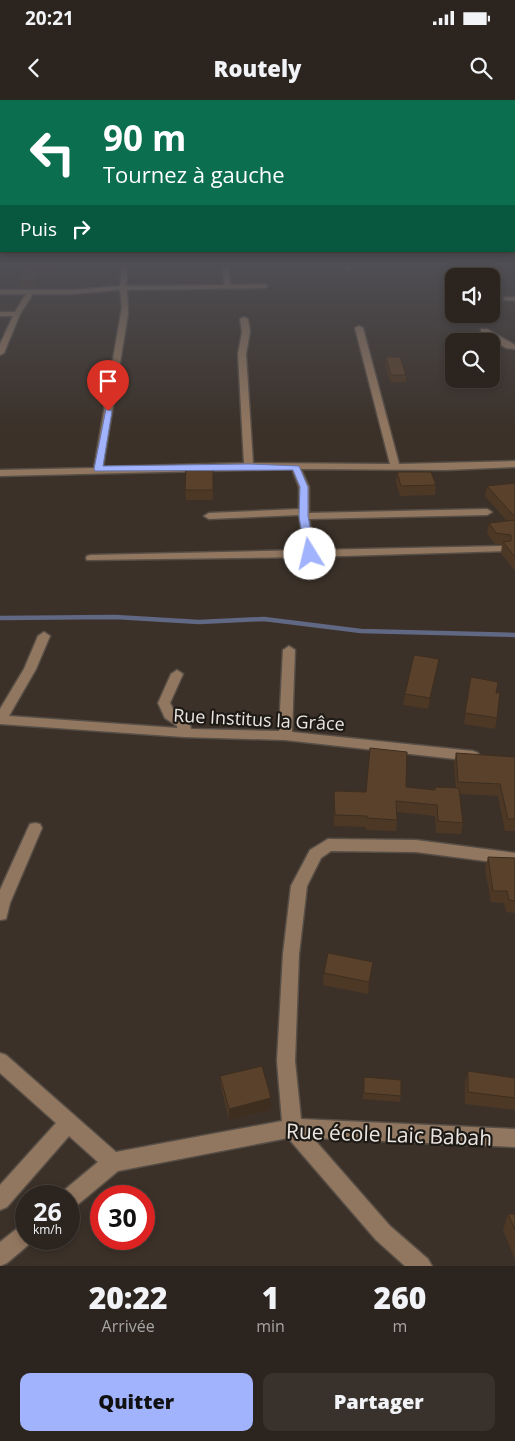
<!DOCTYPE html>
<html lang="fr">
<head>
<meta charset="utf-8">
<style>
  body { margin:0; font-family:"Open Sans",sans-serif; background:#38312c; color:#f1f3f6; height:100vh; display:flex; flex-direction:column; font-size:19px; white-space:nowrap }
  * { box-sizing:border-box; margin:0 }
  p { font-size:16px; color:#a6a5a4 }
  .icon { flex:none; width:28px; height:28px; fill:none; stroke:currentColor; stroke-width:2; stroke-linecap:round; stroke-linejoin:round }
  .map { position:relative; height:1166px; overflow:hidden }
  .panel { display:flex; flex-direction:column; background:#2c251f; flex:1 }
  .panel>* { flex:none }
  .hud { position:absolute; left:0px; top:0px; width:515px; height:152px; box-shadow:0 2px 8px #0003,0 0 0 1px #48423d; background:#0b6e4f; color:#fff; overflow:hidden }
  .tools { position:absolute; left:445px; top:168px; display:grid; gap:10px }
  .tools a { display:grid; place-items:center; width:55px; height:55px; border-radius:10px; background:#2c251f; box-shadow:0 2px 8px #0003,0 0 0 1px #48423d; font-size:25px }
  .speed { position:absolute; left:15px; top:1085px; display:flex; gap:10px; font-size:25px; font-weight:700; text-align:center }
  .speed>* { display:grid; place-content:center; width:65px; height:65px; border-radius:50%; background:#2c251f; box-shadow:0 2px 8px #0003,0 0 0 1px #48423d; line-height:1 }
  .speed small { font-size:12px; font-weight:400 }
  .speed .limit { border:8px solid #d22; background:#fff; color:#111 }
  .pin { position:absolute; display:grid; place-items:center; width:42px; height:42px; color:#fff; margin:-51px -21px; border-radius:50% 50% 50% 0; rotate:-45deg; box-shadow:0 0 5px #0007 }
  .pin .icon { rotate:45deg }
  .me { position:absolute; width:55px; margin:-28px; rotate:351deg; stroke-linejoin:round; filter:drop-shadow(0 0 4px #0008) }
  .turn { display:flex; align-items:center; gap:18px; height:105px; padding:0 20px; font-size:22px }
  .turn .icon { width:65px; height:65px; stroke-width:2.5 }
  .turn b { display:block; font-size:35px; line-height:42px }
  .then { display:flex; align-items:center; height:48px; padding:0 20px; background:#0003; gap:10px; font-size:19px }
  .eta { display:flex; justify-content:space-evenly; align-items:center; height:85px; text-align:center }
  .eta b { font-size:30px; font-weight:800; line-height:35px }
  .cta { display:flex; gap:10px; margin-top:auto; padding:10px 20px }
  .cta a { flex:1; height:58px; border-radius:10px; background:#a1b3fd; color:#111; font-size:20px; font-weight:800; line-height:58px; text-align:center }
  .cta a+a { background:#38312c; color:#f1f3f6 }
  .status { display:flex; justify-content:space-between; align-items:center; height:35px; padding:0 25px; background:#2c251f; direction:ltr }
  .status svg { height:14px; fill:currentColor }
  header { display:flex; justify-content:space-between; align-items:center; height:65px; padding:0 20px; background:#2c251f; font-size:22px; font-weight:800 }
  .map>svg:first-child { display:block }
</style>
</head>
<body>
<div class="status"><b>20:21</b><svg viewBox="0 0 49 12"><path d="M0 12V9h3v3zM5 12V6h3v6zM10 12V3h3v9zM15 12V0h3v12zM26 1h20v11H26zM47 4h2v5h-2z"/></svg></div>
<header><svg class="icon" aria-label="back" viewBox="0 0 24 24"><path d="M15 5l-7 7 7 7"/></svg>Routely<svg class="icon" aria-label="search" viewBox="0 0 24 24"><circle cx="10" cy="10" r="6"/><path d="M15 15l6 6"/></svg></header>
<div class="map">
<svg width="515" height="1166" viewBox="0 0 515 1166">
  <rect width="100%" height="100%" fill="#3b3129"/>
  <g fill="none" stroke-linecap="round" stroke-linejoin="round">
    <path stroke="#606884" stroke-width="4.5" d="M0,518L115,517L199,522L264,519L361,531L515,535"/>
    <g stroke="#574e46" stroke-width="3">
      <g id="minor">
        <path d="M122,164H128L126,186L224,185L223,167L226,165L229,167L230,185L265,184L268,186L265,188L127,190L128,214L103,367L244,363L238,254L242,232L240,219L244,217L248,219L250,232L246,254L253,363L390,364L355,228L359,226L363,228L399,364L515,361V367L446,370L301,369L309,387V413L487,409L492,412L487,415L309,419L315,450L503,446L507,447L508,449L507,451L310,457L87,460L86,458L87,456L91,455L304,450L299,415L209,419L204,416L209,413L299,409V387L292,369L0,376V370L94,368L122,207L120,190L72,194H33L20,214L4,253L0,255V244L13,216H0V212H15L26,194H0V190H72L120,186Z"/>
        <path d="M331,164H342L351,168L348,170Z"/>
        <path d="M506,197H515V201L504,200V198Z"/>
        <path d="M481,229H487L515,245V249L506,248L481,233Z"/>
        <path d="M44,532L50,536L36,569L9,616L177,628V626L165,618L158,603L171,574L177,570L183,574L170,603L175,612L189,621L191,629L279,631L283,550L289,546L295,550L292,632L473,651L478,653L480,656L478,659L473,661L285,640L184,637L0,624V609L24,569L38,536Z"/>
        <path d="M35,723L40,724L42,728L10,803L6,819L0,820V790L28,728L30,724Z"/>
        <path d="M328,739L416,740L515,753V765L416,752L331,751L321,758L307,786L299,854L295,961L301,1019L515,1029V1047L313,1038L390,1126L428,1159L432,1166H405L376,1140L288,1038L118,1071L76,1106L69,1109V1096H60L62,1092L98,1062L69,1036L7,1107L0,1110V1085L56,1023L0,973V953L6,955L116,1052L282,1021L277,961L283,854L291,786L310,750Z"/>
        <path d="M26,1124V1139H34L33,1141L7,1163L0,1166V1142L19,1127Z"/>
      </g>
    </g>
    <use href="#minor" fill="#927760" fill-rule="evenodd"/>
  </g>
  <g fill="#4d3826">
    <path d="M19,164H68L59,178H39L36,188H20L19,181L22,171H20Z"/>
    <path d="M386,257L406,275V282L391,283L385,265Z"/>
    <path d="M213,366V400H186L185,390Z"/>
    <path d="M397,372L436,385L435,395L400,396L396,382Z"/>
    <path d="M515,383V471L501,453L502,445L495,444L487,434L489,423L507,421L485,396L487,386Z"/>
    <path d="M437,570L428,609L403,605L405,594Z"/>
    <path d="M471,577L496,593L497,618L495,629L464,624Z"/>
    <path d="M456,653L515,657V731H505L498,696L460,694L463,723L461,734L436,733L435,716L397,712V720L396,731L366,730V727L334,726V691L366,692L406,687L435,690V687L456,688L454,665Z"/>
    <path d="M488,757L515,758V813L506,812L504,803L491,802L485,769Z"/>
    <path d="M324,873L371,874L368,894L323,885Z"/>
    <path d="M468,971L515,978V1010L465,1004V983Z"/>
    <path d="M220,976L271,1010L229,1020L221,987Z"/>
    <path d="M364,977L401,996L400,1002L363,999Z"/>
    <path d="M508,1114H515V1160L503,1130Z"/>
  </g>
  <g fill="#3e2e1f">
    <path d="M62,164H68L59,178L58,171Z"/>
    <path d="M38,170L39,178L36,188L35,181Z"/>
    <path d="M439,559L437,570L428,609L430,598Z"/>
    <path d="M373,862L371,874L368,894L369,882Z"/>
    <path d="M271,998V1010L229,1020V1009Z"/>
  </g>
  <g fill="#59412c" stroke="#3e2e1f">
    <path d="M24,164H62L58,171L38,170L35,181H19Z"/>
    <path d="M386,257H400L406,275H391Z"/>
    <path d="M186,366H213V390H185Z"/>
    <path d="M397,372H431L436,385L401,386Z"/>
    <path d="M515,383V417L487,386Z"/>
    <path d="M515,420V457L503,442L511,441V435L496,433L489,423Z"/>
    <path d="M414,555L439,559L430,598L405,594Z"/>
    <path d="M471,577L498,582L496,593H500L497,618L465,613Z"/>
    <path d="M370,648L407,652L406,687L435,690V687L459,688L463,723L438,721L437,705L396,701L397,720L367,718V716L335,715L334,691L366,692Z"/>
    <path d="M456,653L515,657V719H508L500,684L458,682Z"/>
    <path d="M488,757L515,758V801L509,800L507,791H493Z"/>
    <path d="M328,853L373,862L369,882L324,873Z"/>
    <path d="M262,966L271,998L229,1009L220,976Z"/>
    <path d="M468,971L515,978V998L468,992Z"/>
    <path d="M364,977L401,980V996L364,993Z"/>
    <path d="M508,1114H515V1130Z"/>
  </g>
  <linearGradient id="sky" x2="0" y2="1"><stop stop-color="#201b17"/><stop offset="0.5" stop-color="#4f4e54"/><stop offset="1" stop-color="#4f4e54" stop-opacity="0"/></linearGradient>
  <rect width="515" height="328" fill="url(#sky)"/>
  <path fill="#a1b3fd" stroke="#6974a4" d="M106,309L112,311L103,366L249,364L299,366L308,387V416L315,454L313,456L310,457L305,454L299,416L300,387L293,370L95,371L94,369Z"/>
  <g text-anchor="middle" dominant-baseline="central" stroke-width="4.5" stroke-linejoin="round" paint-order="stroke">
    <g font-size="18" fill="#ebe5df" stroke="#1e1a16">
      <text transform="translate(259 619) rotate(3)">Rue Institus la Grâce</text>
    </g>
    <g font-size="21" fill="#ebe5df" stroke="#1e1a16">
      <text transform="translate(389 1034) rotate(2)">Rue école Laic Babah</text>
    </g>
  </g>
</svg>
<div class="tools">
<a><svg class="icon" aria-label="sound" viewBox="0 0 24 24"><path d="M4 9h4l5-4v14l-5-4H4zM17 9q2 3 0 6"/></svg></a>
<a><svg class="icon" aria-label="search" viewBox="0 0 24 24"><circle cx="10" cy="10" r="6"/><path d="M15 15l6 6"/></svg></a>
</div>
<div class="speed"><div>26<small>km/h</small></div><div class="limit">30</div></div>
<div class="pin" style="left:108px;top:311px;background:#d93025"><svg class="icon" aria-label="arrive" viewBox="0 0 24 24"><path d="M6 21V4h12l-3 4 3 4H6"/></svg></div>
<svg class="me" style="left:310px;top:454px" viewBox="-20 -20 40 40"><circle r="19" fill="#fff"/><path d="M0-13L10 11 0 6-10 11z" fill="#a1b3fd"/></svg>
<div class="hud">
<div class="turn"><svg class="icon" aria-label="left" viewBox="0 0 24 24"><path d="M17 20v-9H6M10 6l-5 5 5 5"/></svg><div><b>90 m</b>Tournez à gauche</div></div>
<div class="then">Puis<svg class="icon" aria-label="right" viewBox="0 0 24 24"><path d="M7 20v-9h11M14 6l5 5-5 5"/></svg></div>
</div>
</div>
<section class="panel">
<div class="eta">
<div><b>20:22</b><p>Arrivée</p></div>
<div><b>1</b><p>min</p></div>
<div><b>260</b><p>m</p></div>
</div>
<div class="cta"><a>Quitter</a><a>Partager</a></div>
</section>
</body>
</html>
